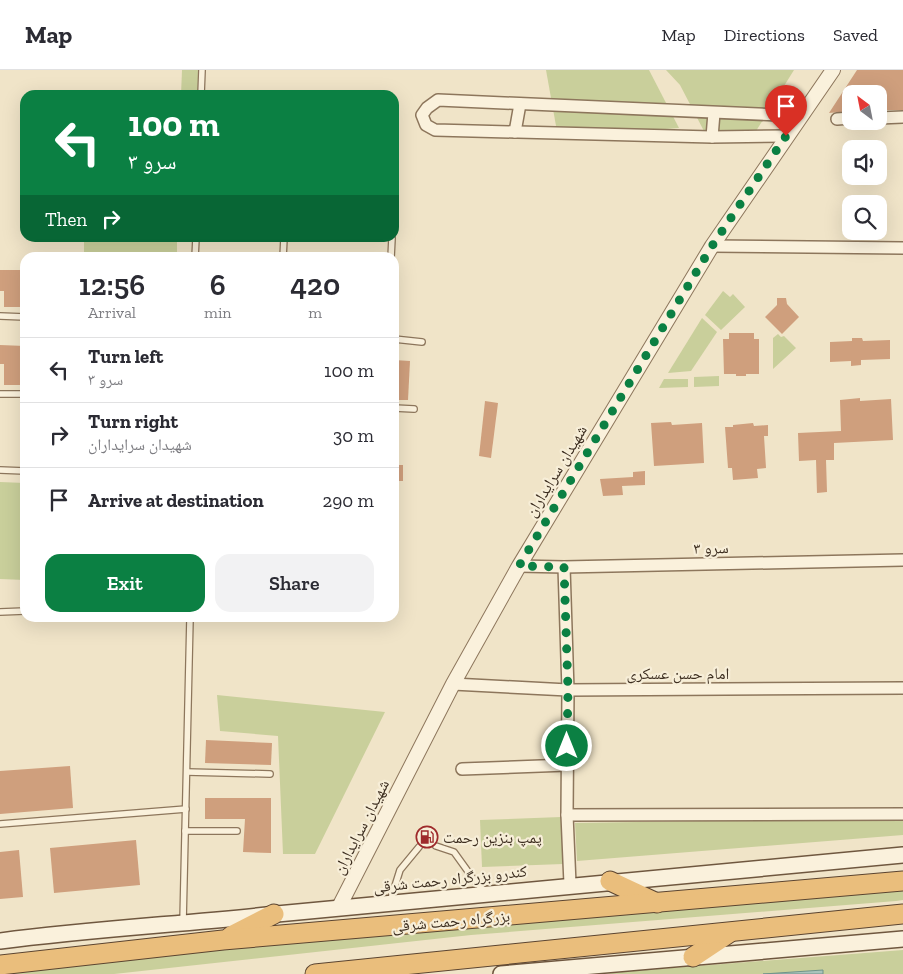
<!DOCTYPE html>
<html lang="en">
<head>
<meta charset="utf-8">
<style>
  body { margin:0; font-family:"Zilla Slab","Noto Naskh Arabic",serif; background:#f2f2f3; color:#2b2b33; height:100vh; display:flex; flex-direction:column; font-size:19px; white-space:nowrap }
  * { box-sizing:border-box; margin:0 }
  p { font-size:16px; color:#7c7c81 }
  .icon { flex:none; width:28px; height:28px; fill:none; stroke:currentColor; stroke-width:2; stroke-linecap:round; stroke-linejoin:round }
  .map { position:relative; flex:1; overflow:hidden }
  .drawer { position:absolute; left:20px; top:182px; width:379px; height:370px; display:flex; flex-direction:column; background:#fff; border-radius:15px; box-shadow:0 5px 20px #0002 }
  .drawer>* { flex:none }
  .banner { position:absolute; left:20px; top:20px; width:379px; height:152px; border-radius:15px; box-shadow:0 5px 20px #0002; background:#0b8043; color:#fff; overflow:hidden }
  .needle { width:32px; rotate:328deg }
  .buttons { position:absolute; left:842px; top:15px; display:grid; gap:10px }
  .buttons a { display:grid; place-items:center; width:45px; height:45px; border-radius:10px; background:#fff; box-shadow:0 5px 20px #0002; font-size:25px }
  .pin { position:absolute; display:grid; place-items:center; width:42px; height:42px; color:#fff; margin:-51px -21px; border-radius:50% 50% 50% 0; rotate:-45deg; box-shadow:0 0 5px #0007 }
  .pin .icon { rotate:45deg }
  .me { position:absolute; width:55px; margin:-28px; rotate:0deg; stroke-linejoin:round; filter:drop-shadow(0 0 4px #0008) }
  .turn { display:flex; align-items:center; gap:18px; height:105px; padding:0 25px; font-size:22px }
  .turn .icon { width:65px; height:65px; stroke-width:2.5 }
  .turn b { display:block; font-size:35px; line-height:42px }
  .then { display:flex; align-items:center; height:48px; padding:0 25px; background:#0003; gap:10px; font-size:19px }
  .eta { display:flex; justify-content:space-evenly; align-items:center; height:85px; text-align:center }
  .eta b { font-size:30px; font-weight:600; line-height:35px }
  .cta { display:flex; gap:10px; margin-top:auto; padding:10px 25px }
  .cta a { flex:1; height:58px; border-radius:15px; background:#0b8043; color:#fff; font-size:20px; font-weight:600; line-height:58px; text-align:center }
  .cta a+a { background:#f2f2f3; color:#2b2b33 }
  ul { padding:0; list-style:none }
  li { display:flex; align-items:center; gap:15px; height:65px; padding:0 25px; border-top:1px solid #e1e1e2 }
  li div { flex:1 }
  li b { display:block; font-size:19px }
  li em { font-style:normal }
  header { display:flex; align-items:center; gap:30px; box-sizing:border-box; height:70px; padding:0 25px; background:#fff; border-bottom:1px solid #e1e1e2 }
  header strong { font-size:24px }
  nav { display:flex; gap:28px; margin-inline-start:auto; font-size:18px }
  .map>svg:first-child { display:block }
</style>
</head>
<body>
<header>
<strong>Map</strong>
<nav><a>Map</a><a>Directions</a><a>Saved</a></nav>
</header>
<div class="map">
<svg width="903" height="904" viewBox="0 0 903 904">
  <rect width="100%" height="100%" fill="#f0e4c8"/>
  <g fill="#c9cf9b">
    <path d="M182,0H201L199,25H181Z"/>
    <path d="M546,0H649L679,58L558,67Z"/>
    <path d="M666,0H794L751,69L705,63L680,15Z"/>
    <rect x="84" y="168" width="93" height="19"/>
    <path d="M723,221L730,227L733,224L745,237L721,260L705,245Z"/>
    <path d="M702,248L717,262L691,301L668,303Z"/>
    <path d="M778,264L781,267L784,266L796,278L773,299V268Z"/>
    <path d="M719,306V316L694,317V307Z"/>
    <path d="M664,309H688V317L659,318Z"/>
    <path d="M0,412L25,413V510L0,509Z"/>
    <path d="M217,625L385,642L315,784H283L278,666L220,661Z"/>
    <path d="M561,747L563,794L482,797L480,750Z"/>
    <path d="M903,748V765L577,791L575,753Z"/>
    <path d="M903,821V830L896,831L471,865L114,904H0L212,879L567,848Z"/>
    <path d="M903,880V904H605L621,902Z"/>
  </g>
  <path fill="#a9c4bc" stroke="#6f938a" d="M823,900V904H763Z"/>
  <g fill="#cf9f7d">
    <path d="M857,0H903V40H879V24H851V41L829,43Z"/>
    <path d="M0,200H25V220H22V237H4V221H0Z"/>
    <path d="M777,228H786L787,234L799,247L782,264L765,247L777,235Z"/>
    <path d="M729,263H754V269H759V304H746V306H736V304H724L723,269H729Z"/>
    <path d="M852,268H862L863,271L890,270V289L861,290V295L851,296V291L830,292V272L852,271Z"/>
    <path d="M0,275L25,276V298H23L22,315H4V294H0Z"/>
    <path d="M394,290L410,291L408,330H394Z"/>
    <path d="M860,328V331L891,329L893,370L834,373V390H826L827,422L817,423L816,390L799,391L798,363L841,361L840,330Z"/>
    <path d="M485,331L498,333L491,388L479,386Z"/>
    <path d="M671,352L672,355L702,353L704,393L654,396L651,353Z"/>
    <path d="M753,353L754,356L768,355V366H764L766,398L757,399L758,408L733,410L732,398H728L725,357H733V355Z"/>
    <rect x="394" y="395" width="9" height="16"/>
    <path d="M645,401V415L622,416L623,425L603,426L600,409L633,407V402Z"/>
    <path d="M206,670L272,673L271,695L205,693Z"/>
    <path d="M70,696L73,738L0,744V701Z"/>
    <path d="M205,728H271V783L243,782L245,749H205Z"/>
    <path d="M136,770L140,815L54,823L50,778Z"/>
    <path d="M19,780L23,827L0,829V782Z"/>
  </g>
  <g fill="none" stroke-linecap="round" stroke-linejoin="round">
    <g stroke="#8d765c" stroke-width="8">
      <g id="service">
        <path d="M201,25L202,0"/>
        <path d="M195,188L196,168"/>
        <path d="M283,188L284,168"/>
        <path d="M391,188L392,168"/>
        <path d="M0,246L25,247"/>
        <path d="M394,269L422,272"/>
        <path d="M0,324H25"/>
        <path d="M394,338L414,339"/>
        <path d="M0,400L25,401"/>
        <path d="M0,542L25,541"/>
        <path d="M187,702L270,704"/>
        <path d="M0,754L186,739"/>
        <path d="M185,761H237"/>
        <path d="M436,776L454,782L477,814L485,821"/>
        <path d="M390,832L400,800L419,777"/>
        <path d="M183,852L190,548"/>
      </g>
    </g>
    <g stroke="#8d765c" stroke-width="14">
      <g id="minor">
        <path d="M879,48L903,47"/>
        <path d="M837,49L851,48"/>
        <path d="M515,62L520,34"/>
        <path d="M786,66L712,67L435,60L426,55L422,45L427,38L438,30L801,46"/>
        <path d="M712,67L714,43"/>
        <path d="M712,176L903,178"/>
        <path d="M519,496L564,497L903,490"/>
        <path d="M564,497L568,620L567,745L570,814"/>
        <path d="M453,614L568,620L903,618"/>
        <path d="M462,699L567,695"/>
        <path d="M567,745L903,744"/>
      </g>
    </g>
    <g stroke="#8d765c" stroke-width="16">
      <path id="tertiary" d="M339,837L453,614L519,496L712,176L833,0"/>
    </g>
    <g stroke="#6f573f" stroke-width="18">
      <g id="secondary">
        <path d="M0,871C92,859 185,854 277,844C485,823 694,804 903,785"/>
        <path d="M501,904L903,869"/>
      </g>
    </g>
    <g stroke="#5b4430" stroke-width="21">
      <g id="trunk">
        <path d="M610,811L657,833"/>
        <path d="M231,866L274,844"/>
        <path d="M693,887L729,863"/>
        <path d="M0,895L223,870L903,811"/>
        <path d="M315,904L903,844"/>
      </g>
    </g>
    <use href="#service" stroke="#faf1dc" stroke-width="5.5"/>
    <use href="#minor" stroke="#faf1dc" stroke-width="11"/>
    <use href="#tertiary" stroke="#faf1dc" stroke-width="14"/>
    <use href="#secondary" stroke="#faf1dc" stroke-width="15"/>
    <use href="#trunk" stroke="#eabe7c" stroke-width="19"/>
  </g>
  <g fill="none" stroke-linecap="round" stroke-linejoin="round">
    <path stroke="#0b8043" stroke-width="9" stroke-dasharray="0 16.2" d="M567,676L568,620L564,497L519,496L712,176L786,66"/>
  </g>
  <defs>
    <g id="fuel-ring" transform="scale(1.125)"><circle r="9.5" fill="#f7eed8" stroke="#9e2a2b" stroke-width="1.5"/><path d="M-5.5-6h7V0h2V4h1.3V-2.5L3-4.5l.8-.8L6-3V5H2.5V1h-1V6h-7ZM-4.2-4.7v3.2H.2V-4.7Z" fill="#9e2a2b"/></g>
  </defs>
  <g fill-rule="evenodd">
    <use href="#fuel-ring" x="427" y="767"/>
  </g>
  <g text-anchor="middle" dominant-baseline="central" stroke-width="4.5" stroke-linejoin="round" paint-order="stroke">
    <g font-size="16" fill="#3d2e20" stroke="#f7eed8">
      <text transform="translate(556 401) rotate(-59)">شهیدان سرایداران</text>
      <text transform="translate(711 478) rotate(-1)">سرو ۳</text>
      <text x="678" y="603">امام حسن عسکری</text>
      <text transform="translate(361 757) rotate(-63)">شهیدان سرایداران</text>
      <text transform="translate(450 809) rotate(-6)">کندرو بزرگراه رحمت شرقی</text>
      <text transform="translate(451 851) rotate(-5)">بزرگراه رحمت شرقی</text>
    </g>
    <g font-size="16" fill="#3d2e20" stroke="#f7eed8" text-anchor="start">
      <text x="443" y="767">پمپ بنزین رحمت</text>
    </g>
  </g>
</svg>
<div class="buttons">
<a><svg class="needle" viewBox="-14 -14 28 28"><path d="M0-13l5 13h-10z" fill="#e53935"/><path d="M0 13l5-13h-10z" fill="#7c7c81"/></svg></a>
<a><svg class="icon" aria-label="sound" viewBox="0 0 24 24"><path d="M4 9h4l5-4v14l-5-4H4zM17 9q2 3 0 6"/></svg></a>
<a><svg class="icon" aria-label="search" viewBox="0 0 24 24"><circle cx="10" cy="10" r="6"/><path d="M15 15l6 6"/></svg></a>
</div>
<div class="pin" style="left:786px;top:66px;background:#d93025"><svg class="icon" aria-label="arrive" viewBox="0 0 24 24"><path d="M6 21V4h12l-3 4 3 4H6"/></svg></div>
<svg class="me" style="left:567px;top:676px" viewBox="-20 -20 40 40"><circle r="17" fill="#0b8043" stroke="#fff" stroke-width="3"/><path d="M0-11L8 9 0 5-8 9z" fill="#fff"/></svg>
<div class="banner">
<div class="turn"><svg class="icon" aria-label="left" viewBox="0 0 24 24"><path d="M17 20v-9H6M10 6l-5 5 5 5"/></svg><div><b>100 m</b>سرو ۳</div></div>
<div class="then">Then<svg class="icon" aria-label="right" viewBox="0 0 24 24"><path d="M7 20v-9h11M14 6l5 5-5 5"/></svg></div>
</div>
<section class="drawer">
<div class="eta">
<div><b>12:56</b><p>Arrival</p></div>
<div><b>6</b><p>min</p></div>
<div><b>420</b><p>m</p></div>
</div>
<ul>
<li><svg class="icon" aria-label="left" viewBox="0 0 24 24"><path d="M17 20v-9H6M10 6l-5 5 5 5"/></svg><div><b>Turn left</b><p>سرو ۳</p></div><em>100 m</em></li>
<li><svg class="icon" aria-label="right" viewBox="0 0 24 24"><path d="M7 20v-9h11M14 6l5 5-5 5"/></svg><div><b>Turn right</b><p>شهیدان سرایداران</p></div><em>30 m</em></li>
<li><svg class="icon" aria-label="arrive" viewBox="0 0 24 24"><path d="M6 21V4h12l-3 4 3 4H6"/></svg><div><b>Arrive at destination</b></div><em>290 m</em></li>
</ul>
<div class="cta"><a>Exit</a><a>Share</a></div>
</section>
</div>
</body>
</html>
